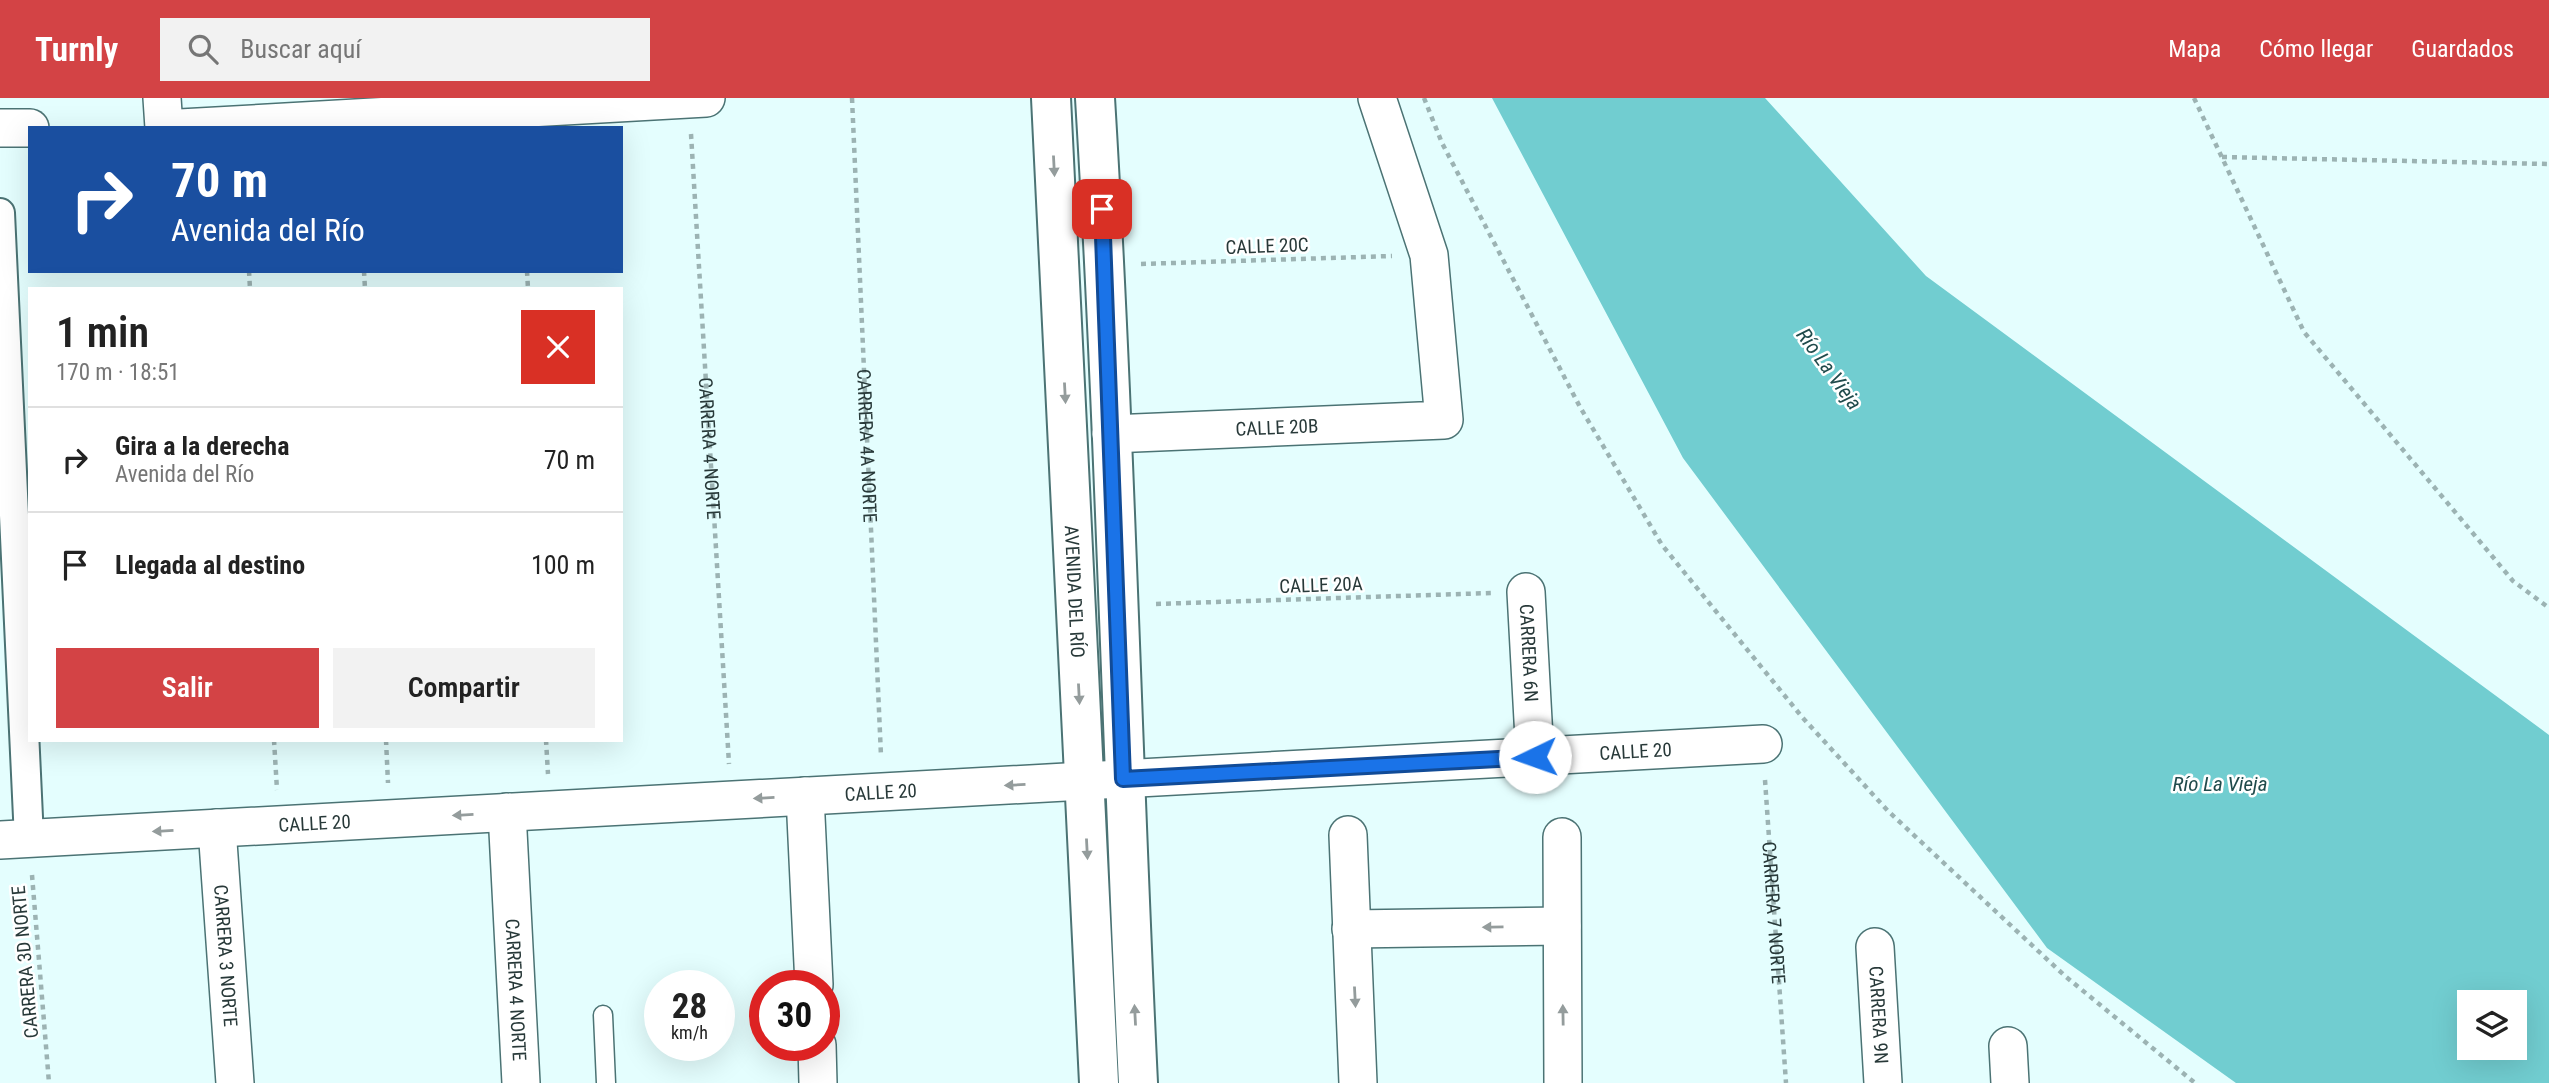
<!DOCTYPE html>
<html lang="es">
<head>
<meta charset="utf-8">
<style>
  body { margin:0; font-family:"Roboto Condensed",sans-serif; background:#f2f2f2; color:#222; height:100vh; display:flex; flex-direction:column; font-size:26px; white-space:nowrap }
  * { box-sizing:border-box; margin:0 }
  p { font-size:23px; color:#767676 }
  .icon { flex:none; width:38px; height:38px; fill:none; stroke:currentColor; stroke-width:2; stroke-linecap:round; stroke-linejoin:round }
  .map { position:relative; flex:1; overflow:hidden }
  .details { position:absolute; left:28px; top:189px; width:595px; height:455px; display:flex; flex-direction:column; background:#fff; border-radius:0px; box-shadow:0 7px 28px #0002 }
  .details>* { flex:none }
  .banner { position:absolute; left:28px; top:28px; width:595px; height:147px; border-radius:0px; box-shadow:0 7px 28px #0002; background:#1a4fa0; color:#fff; overflow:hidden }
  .buttons { position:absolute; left:2457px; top:892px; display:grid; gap:14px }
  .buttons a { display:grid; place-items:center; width:70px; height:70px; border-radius:0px; background:#fff; box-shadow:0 7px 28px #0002; font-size:35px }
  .speed { position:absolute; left:644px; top:872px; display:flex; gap:14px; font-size:35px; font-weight:700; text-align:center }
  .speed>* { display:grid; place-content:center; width:91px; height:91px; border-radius:50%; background:#fff; box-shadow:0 7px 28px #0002; line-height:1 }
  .speed small { font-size:18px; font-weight:400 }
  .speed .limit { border:10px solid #d22; background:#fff; color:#111 }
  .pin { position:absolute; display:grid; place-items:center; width:60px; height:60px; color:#fff; margin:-30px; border-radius:14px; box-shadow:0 4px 10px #0006 }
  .me { position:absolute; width:77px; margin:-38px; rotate:267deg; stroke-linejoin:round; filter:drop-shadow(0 0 5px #0008) }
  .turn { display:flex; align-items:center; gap:24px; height:147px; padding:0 28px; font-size:32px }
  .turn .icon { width:91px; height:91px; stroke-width:2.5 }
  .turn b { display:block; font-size:49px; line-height:60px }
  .round { display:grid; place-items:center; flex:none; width:74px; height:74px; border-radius:0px; background:#f2f2f2 }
  .overview { display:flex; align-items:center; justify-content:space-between; height:119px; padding:0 28px }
  h1 { font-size:42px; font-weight:600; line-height:52px }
  .action { display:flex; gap:14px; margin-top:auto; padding:14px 28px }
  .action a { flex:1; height:80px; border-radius:0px; background:#d34345; color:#fff; font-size:28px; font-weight:600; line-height:80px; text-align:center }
  .action a+a { background:#f2f2f2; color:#222 }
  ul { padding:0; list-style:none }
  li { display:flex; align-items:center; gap:21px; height:105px; padding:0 28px; border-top:2px solid #e0e0e0 }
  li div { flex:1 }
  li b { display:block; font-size:26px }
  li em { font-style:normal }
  header { display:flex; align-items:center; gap:42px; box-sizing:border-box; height:98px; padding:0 35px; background:#d34345; color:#fff }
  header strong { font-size:33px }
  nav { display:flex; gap:38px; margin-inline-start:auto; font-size:24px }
  .search { width:490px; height:63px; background:#f2f2f2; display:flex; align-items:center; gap:18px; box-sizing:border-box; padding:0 24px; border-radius:0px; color:#767676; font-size:26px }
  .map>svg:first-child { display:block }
</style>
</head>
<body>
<header>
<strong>Turnly</strong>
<div class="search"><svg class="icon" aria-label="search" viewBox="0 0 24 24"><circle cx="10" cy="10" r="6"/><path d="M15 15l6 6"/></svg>Buscar aquí</div>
<nav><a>Mapa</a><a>Cómo llegar</a><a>Guardados</a></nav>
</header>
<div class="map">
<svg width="2549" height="985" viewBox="0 0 2549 985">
  <rect width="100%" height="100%" fill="#e4fefe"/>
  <path fill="#71cdd0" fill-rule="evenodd" d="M1492,0H1765L1926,178L2549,637V985H2236L2047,850L1683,360ZM2469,905H2515V950H2469Z"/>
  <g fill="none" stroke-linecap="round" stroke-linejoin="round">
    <g stroke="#4b7374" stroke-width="21">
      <path id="service" d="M603,917L606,985"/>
    </g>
    <g stroke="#4b7374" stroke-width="32">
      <path id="pedestrian" d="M0,115L29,741"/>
    </g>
    <g stroke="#4b7374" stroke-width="40">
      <g id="minor">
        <path d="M162,0L164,30"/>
        <path d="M0,30H30"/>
        <path d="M180,30L706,0"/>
        <path id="s4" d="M1111,336L1444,322L1429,157L1377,0"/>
        <path id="s5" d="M1526,494L1535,659"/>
        <path d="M805,698L814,887"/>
        <path id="s6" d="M507,714L521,985"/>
        <path id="s7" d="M217,730L235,985"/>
        <path d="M1348,737L1358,985"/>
        <path d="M1562,739L1563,985"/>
        <path id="s8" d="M0,742L1763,646"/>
        <path d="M1351,831L1562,828"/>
        <path id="s9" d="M1875,849L1883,985"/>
        <path d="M817,947L818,985"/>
        <path d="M2008,948L2010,985"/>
      </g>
    </g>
    <g stroke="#4b7374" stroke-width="42">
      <g id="tertiary">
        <path id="s10" d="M1051,0L1099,985"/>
        <path d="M1095,0C1115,328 1122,657 1138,985"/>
      </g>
    </g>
    <g stroke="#9cb3b3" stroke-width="4.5" stroke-dasharray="5 5" stroke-linecap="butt">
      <path id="s1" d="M852,0L881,658"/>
      <path d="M1424,0L1442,45L1580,309L1662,447L1802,619L1888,713L2065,878L2195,985"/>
      <path d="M2194,0L2304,234L2513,483L2549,510"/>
      <path id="s2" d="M691,36L729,666"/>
      <path d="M2222,59L2549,66"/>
      <path d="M1141,166L1392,158"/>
      <path d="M249,173L250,191"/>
      <path d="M364,173L365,191"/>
      <path d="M527,173L528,191"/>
      <path d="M1156,506L1491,495"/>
      <path d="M274,642L277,692"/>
      <path d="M386,642L388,685"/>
      <path d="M546,642L548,676"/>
      <path id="s3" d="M1765,682L1786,985"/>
      <path d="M32,777L49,985"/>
    </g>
    <use href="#service" stroke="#fff" stroke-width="18"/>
    <use href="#pedestrian" stroke="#fff" stroke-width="28"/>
    <use href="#minor" stroke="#fff" stroke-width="37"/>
    <use href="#tertiary" stroke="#fff" stroke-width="38"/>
  </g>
  <defs><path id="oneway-solid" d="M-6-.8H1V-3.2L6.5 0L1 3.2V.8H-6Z" transform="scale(1.75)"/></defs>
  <g fill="#949c9c">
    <use href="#oneway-solid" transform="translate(1054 68) rotate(87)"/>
    <use href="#oneway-solid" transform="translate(1065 295) rotate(87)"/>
    <use href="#oneway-solid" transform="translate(1079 596) rotate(87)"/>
    <use href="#oneway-solid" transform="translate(1015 687) rotate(177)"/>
    <use href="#oneway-solid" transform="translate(764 700) rotate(177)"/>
    <use href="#oneway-solid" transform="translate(463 717) rotate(177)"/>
    <use href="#oneway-solid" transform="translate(163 733) rotate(177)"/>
    <use href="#oneway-solid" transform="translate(1087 751) rotate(87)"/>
    <use href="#oneway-solid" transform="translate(1493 829) rotate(179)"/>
    <use href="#oneway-solid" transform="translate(1355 899) rotate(87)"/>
    <use href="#oneway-solid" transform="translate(1135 917) rotate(-93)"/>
    <use href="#oneway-solid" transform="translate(1563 917) rotate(-91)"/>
  </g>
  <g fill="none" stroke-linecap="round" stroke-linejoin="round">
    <g stroke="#114b97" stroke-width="18">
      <path id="route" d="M1102,111L1123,681L1535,659"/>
    </g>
    <use href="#route" stroke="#1a73e8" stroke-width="12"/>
  </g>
  <g text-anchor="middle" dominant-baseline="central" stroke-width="5" stroke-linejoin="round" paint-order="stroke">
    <g font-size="19" fill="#283939" stroke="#fff">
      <text transform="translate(1267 148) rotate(-2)">CALLE 20C</text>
      <text stroke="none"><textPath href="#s4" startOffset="166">CALLE 20B</textPath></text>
      <text stroke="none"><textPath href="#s1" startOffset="348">CARRERA 4A NORTE</textPath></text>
      <text stroke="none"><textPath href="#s2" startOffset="315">CARRERA 4 NORTE</textPath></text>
      <text transform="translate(1321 487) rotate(-2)">CALLE 20A</text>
      <text stroke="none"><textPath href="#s10" startOffset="494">AVENIDA DEL RÍO</textPath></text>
      <text stroke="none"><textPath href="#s5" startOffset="61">CARRERA 6N</textPath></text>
      <text stroke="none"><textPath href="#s8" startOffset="1638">CALLE 20</textPath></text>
      <text stroke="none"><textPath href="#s8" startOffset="882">CALLE 20</textPath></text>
      <text stroke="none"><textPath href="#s8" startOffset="315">CALLE 20</textPath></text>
      <text stroke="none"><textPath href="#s3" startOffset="133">CARRERA 7 NORTE</textPath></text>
      <text stroke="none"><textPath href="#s7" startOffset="128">CARRERA 3 NORTE</textPath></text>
      <text transform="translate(25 864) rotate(-95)">CARRERA 3D NORTE</text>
      <text stroke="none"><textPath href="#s6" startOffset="178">CARRERA 4 NORTE</textPath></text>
      <text stroke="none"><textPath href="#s9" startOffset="68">CARRERA 9N</textPath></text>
    </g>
    <g font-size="21" font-style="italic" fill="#204b4c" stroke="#fff">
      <text transform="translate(1829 271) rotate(54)">Río La Vieja</text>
      <text x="2220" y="686">Río La Vieja</text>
    </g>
  </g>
</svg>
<div class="buttons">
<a><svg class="icon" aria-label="layers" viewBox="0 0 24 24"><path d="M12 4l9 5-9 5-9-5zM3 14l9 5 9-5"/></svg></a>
</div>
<div class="speed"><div>28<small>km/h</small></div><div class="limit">30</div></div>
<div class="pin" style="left:1102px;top:111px;background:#d93025"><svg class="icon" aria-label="arrive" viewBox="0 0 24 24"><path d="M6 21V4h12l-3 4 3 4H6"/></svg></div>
<svg class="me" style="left:1535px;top:659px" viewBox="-20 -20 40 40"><circle r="19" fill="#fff"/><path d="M0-13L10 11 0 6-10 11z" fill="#1a73e8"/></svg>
<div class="banner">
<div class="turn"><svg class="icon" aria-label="right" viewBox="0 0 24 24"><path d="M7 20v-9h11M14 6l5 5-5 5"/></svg><div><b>70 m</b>Avenida del Río</div></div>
</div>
<section class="details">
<div class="overview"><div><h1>1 min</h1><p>170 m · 18:51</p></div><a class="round" style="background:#d93025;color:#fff"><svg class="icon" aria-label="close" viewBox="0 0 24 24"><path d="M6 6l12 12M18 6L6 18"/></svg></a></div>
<ul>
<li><svg class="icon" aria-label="right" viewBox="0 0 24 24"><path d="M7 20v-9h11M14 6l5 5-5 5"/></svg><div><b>Gira a la derecha</b><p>Avenida del Río</p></div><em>70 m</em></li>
<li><svg class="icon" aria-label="arrive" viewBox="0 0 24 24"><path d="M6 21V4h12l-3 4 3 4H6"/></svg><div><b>Llegada al destino</b></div><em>100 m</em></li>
</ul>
<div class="action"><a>Salir</a><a>Compartir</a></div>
</section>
</div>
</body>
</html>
